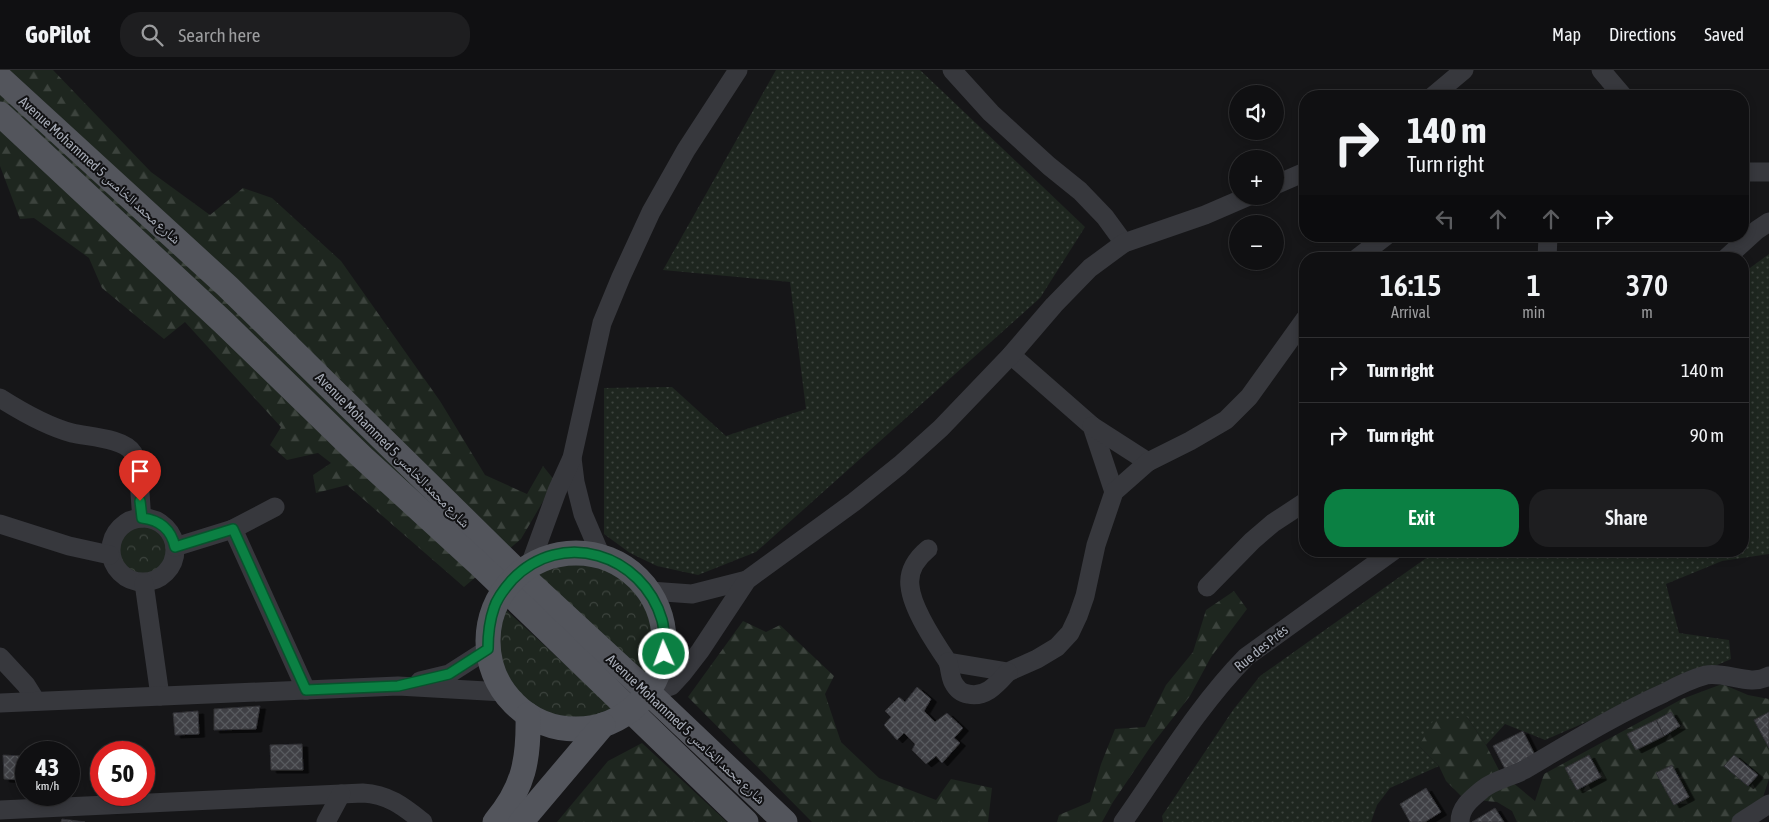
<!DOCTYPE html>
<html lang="en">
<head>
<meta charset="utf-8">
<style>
  body { margin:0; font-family:"Asap Condensed","Noto Naskh Arabic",sans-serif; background:#1e1e20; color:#f1f3f6; height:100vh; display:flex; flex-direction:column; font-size:19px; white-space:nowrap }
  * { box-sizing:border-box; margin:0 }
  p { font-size:16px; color:#9c9d9f }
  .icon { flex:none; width:28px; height:28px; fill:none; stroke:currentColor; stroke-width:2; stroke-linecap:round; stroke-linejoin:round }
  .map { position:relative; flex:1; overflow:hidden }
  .details { position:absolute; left:1299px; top:182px; width:450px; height:305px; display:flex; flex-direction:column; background:#101012; border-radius:20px; box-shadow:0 2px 8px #0003,0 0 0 1px #303032 }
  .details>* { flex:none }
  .guide { position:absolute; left:1299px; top:20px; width:450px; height:152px; border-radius:20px; box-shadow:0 2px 8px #0003,0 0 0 1px #303032; background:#101012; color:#f1f3f6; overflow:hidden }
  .tools { position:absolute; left:1229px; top:15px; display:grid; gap:10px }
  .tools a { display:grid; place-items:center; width:55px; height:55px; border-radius:50%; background:#101012; box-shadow:0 2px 8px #0003,0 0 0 1px #303032; font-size:25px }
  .speed { position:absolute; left:15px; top:671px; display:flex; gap:10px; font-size:25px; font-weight:700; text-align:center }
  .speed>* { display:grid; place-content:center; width:65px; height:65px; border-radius:50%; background:#101012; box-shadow:0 2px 8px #0003,0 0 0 1px #303032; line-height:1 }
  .speed small { font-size:12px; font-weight:400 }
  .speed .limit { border:8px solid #d22; background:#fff; color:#111 }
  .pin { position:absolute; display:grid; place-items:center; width:42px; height:42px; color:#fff; margin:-51px -21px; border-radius:50% 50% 50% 0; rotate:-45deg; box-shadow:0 0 5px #0007 }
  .pin .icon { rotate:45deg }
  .me { position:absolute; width:55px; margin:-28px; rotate:358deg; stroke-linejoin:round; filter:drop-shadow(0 0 4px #0008) }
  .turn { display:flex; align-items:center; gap:18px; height:105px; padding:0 25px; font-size:22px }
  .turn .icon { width:65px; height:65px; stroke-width:2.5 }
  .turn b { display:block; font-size:35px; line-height:42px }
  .lanes { display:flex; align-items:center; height:48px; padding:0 25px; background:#0003; justify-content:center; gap:25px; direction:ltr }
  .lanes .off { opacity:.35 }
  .eta { display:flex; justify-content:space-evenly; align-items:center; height:85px; text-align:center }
  .eta b { font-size:30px; font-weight:600; line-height:35px }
  .cta { display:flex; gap:10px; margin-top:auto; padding:10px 25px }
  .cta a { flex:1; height:58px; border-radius:20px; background:#0b8043; color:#fff; font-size:20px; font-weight:600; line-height:58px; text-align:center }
  .cta a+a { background:#1e1e20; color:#f1f3f6 }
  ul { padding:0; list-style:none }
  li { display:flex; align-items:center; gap:15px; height:65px; padding:0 25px; border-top:1px solid #303032 }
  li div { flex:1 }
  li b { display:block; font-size:19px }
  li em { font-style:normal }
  header { display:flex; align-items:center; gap:30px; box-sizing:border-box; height:70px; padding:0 25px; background:#101012; border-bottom:1px solid #303032 }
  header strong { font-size:24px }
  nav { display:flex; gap:28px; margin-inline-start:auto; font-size:18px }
  .search { width:350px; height:45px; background:#1e1e20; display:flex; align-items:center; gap:12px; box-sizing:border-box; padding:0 18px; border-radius:20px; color:#9c9d9f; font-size:19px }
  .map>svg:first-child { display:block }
</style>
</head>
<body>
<header>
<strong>GoPilot</strong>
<div class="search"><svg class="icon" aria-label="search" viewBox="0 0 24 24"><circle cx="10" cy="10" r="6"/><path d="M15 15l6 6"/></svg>Search here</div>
<nav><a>Map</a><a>Directions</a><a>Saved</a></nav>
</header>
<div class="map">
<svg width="1769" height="752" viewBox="0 0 1769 752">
  <defs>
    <pattern id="grass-dots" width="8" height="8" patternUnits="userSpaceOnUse" patternTransform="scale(1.25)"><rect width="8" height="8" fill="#1e261f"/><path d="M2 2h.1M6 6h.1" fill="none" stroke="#3c433d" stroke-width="1.8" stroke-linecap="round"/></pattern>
    <pattern id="forest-firs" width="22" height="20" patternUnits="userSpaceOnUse" patternTransform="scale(1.25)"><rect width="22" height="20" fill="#1e261f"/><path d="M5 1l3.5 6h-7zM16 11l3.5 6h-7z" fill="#3c433d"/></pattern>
    <pattern id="park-crowns" width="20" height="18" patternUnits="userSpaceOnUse" patternTransform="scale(1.25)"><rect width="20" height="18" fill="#1e261f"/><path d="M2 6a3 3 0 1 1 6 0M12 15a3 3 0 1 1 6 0" fill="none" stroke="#3c433d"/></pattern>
    <pattern id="building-cross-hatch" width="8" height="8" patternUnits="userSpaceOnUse" patternTransform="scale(1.25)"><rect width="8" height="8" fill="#404145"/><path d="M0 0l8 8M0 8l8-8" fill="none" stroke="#595a5e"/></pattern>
    <filter id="shadow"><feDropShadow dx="5.5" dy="3" stdDeviation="0" flood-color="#0009"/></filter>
  </defs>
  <rect width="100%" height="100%" fill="#161618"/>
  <g fill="url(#grass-dots)">
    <path d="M776,0H920L1085,157L1040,228L756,482L698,505L657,496L630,483L604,464V318L672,317L726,366L806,339L790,212L663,200Z"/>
    <path d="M1769,184V484L1722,491L1666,514L1679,563L1729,570L1731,589L1545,670L1505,654L1486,675L1467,647L1419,676L1439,696L1390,718L1377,735L1371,752H1163L1162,746L1233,640L1260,606L1436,481H1742L1743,203Z"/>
  </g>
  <g fill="url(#forest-firs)">
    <path d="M0,0H53L151,102L210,145L243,118L272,128L341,191L440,331L485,405L527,424L543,396L555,411L521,469L464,517L347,415L316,423L313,405L331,393L318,383L287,390L270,375L281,357L185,252L164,269L102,218L89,188L34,148L20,149L0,96Z"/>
    <path d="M1234,521L1247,539L1211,587L1190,626L1151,676L1113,732L1102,752H1057L1059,745L1090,732L1101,694L1115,659L1145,657L1166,615L1193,582L1206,540Z"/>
    <path d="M743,551L766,562L780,555L834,606L825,624L841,672L879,708L936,730L951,709L992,718L988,752H812L688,627Z"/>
    <path d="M1722,614L1748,625L1769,629V709L1760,736L1734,752H1517L1512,741L1497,732L1464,729L1446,711L1439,696L1419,676L1433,651L1467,647L1486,675L1500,702L1535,731L1544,704L1682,629Z"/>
    <path d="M642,673L727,752H557L608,691Z"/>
  </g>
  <g fill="url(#park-crowns)">
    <circle cx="144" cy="480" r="25"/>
    <path d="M575,492C584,493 596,493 605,497C641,514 661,548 654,588C653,593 648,599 645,605L538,505L547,498Z"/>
    <path d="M505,539L615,640L594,648L565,649L538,640L516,621L502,596L498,567Z"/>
  </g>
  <g fill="url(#building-cross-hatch)" stroke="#303034" filter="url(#shadow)">
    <path d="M917,617L931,629L924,641L935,652L947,643L963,658L954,668L960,673L942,693L936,686L926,694L912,680L915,674L904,663L897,670L884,655L891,647L885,641L899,627L905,632Z"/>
    <path d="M260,636L256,659L214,660V639Z"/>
    <path d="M198,641L199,664L175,665L173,643Z"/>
    <path d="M1671,642L1680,656L1664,666L1656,650Z"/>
    <path d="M1769,642V678L1754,650Z"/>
    <path d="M1656,650L1664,666L1636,680L1627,664Z"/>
    <path d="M1523,661L1535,685L1505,699L1493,676Z"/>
    <path d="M302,674L303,700H271L270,675Z"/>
    <path d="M3,685L23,686L26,710L4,709Z"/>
    <path d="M1589,685L1601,707L1577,720L1565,698Z"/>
    <path d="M1734,685L1758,705L1748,716L1724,696Z"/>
    <path d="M1672,695L1689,727L1674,735L1656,703Z"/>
    <path d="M1426,718L1441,742L1425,752H1410L1400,734Z"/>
    <path d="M1495,738L1504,752H1472Z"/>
    <path d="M62,749L85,752H61Z"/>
  </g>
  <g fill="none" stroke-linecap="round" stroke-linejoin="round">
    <g stroke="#37383d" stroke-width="19">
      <path d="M952,0L991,43L1049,96L1080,121L1105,147L1124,173"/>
      <path d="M1601,0L1623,26"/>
      <path d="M1433,26L1464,0"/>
      <path d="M1742,102H1769"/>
      <path d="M1275,115L1305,102"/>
      <path d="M1356,189L1386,166"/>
      <path d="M1547,189L1548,166"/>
      <path d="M1725,189L1757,160L1769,152"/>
      <path d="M1011,285L1092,356L1114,422"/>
      <path d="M0,328C22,342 46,356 72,363C88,367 124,368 133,383C140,395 140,433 142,448"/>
      <path d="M1092,356L1148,392"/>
      <path d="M572,388L575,412L583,444L601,486"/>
      <circle cx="143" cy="480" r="32"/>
      <path d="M0,454L69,476L110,485"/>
      <path d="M233,459L306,620"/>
      <path d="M175,477L233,459L275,437"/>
      <path d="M928,479C917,488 908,501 910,516C912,539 935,573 948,592L1008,602L1037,589L1057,577L1070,563L1078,546L1085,526L1096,475L1114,422L1148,392L1190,371L1226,350L1249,327L1305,249"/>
      <path d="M530,495L557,421L572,388L602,253L621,207L651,142L686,80L738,0"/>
      <path d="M144,513L160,626"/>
      <path d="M1207,517L1252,471L1273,453L1305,432"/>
      <path d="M650,521L692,524L747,510"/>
      <path d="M0,587L26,615L36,631"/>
      <path d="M948,592C950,598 950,606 953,612C956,618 961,623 968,624C986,628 997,614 1008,602"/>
      <path d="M420,611L449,604L488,579"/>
      <path d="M649,623L671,616L683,603L700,581L747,510L854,432L900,395L941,358L1011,285L1054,235L1090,198L1124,173L1205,145L1249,126"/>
      <path d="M0,633L398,616L504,622"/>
      <path d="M0,740L363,723C388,724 404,737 423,752"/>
      <path d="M326,752L341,724"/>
      <path d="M1123,752C1162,697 1198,636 1246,587L1393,481"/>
      <path d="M1460,752C1460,737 1472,728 1483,719C1494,710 1511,707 1524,700C1570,673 1615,645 1664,623C1677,616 1691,609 1706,605C1726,601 1750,617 1769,606"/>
      <path d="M1741,752L1769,734"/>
    </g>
    <g stroke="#53555c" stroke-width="25">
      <path d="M0,8L228,217L519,503L649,623L785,752"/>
      <path d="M0,44L224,253L362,387L480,495L746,752"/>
      <circle cx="576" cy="571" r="88"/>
      <path d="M495,752C524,718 529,689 528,645"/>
      <path d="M521,752L603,655"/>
    </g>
  </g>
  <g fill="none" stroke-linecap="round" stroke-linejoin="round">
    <g stroke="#07532c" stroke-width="12">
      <path id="route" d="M140,431L142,448C160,450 171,459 175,477L233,459L306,620L398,616L449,604L488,579C488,565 489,552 494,538C497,528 505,518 512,510C561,458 643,484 662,550C665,560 664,574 664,584"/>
    </g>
    <use href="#route" stroke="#0b8043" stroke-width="9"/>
  </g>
  <g text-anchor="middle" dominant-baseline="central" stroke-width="4" stroke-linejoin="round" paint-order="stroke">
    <g font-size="14" fill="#a8adb8" stroke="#111113">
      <text transform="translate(100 100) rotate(42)">Avenue Mohammed 5 شارع محمد الخامس</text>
      <text transform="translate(393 380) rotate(45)">Avenue Mohammed 5 شارع محمد الخامس</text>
      <text transform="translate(1261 578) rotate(-39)">Rue des Prés</text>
      <text transform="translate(686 659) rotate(43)">Avenue Mohammed 5 شارع محمد الخامس</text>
    </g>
  </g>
</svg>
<div class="tools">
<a><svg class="icon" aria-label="sound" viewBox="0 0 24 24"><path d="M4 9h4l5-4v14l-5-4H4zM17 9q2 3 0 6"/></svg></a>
<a>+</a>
<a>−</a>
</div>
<div class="speed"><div>43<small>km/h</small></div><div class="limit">50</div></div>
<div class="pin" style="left:140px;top:431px;background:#d93025"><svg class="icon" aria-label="arrive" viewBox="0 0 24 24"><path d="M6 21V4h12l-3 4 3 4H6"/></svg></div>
<svg class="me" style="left:664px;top:584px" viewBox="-20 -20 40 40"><circle r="17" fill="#0b8043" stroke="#fff" stroke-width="3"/><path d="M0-11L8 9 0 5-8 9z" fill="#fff"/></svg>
<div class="guide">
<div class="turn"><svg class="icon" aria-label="right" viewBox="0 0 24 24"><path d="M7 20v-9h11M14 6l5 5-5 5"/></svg><div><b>140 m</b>Turn right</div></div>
<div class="lanes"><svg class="icon off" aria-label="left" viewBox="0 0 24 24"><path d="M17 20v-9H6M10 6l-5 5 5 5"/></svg><svg class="icon off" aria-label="ahead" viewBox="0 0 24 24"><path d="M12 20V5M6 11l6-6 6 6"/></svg><svg class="icon off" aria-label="ahead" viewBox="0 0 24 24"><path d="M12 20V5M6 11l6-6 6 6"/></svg><svg class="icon" aria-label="right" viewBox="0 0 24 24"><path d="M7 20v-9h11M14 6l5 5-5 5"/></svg></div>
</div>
<section class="details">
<div class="eta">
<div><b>16:15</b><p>Arrival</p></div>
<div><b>1</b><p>min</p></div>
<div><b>370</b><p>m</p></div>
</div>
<ul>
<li><svg class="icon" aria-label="right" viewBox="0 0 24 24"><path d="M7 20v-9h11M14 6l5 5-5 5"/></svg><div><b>Turn right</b></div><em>140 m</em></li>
<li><svg class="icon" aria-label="right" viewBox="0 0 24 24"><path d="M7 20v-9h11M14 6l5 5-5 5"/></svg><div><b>Turn right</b></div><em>90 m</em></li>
</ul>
<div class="cta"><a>Exit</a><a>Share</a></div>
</section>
</div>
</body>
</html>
